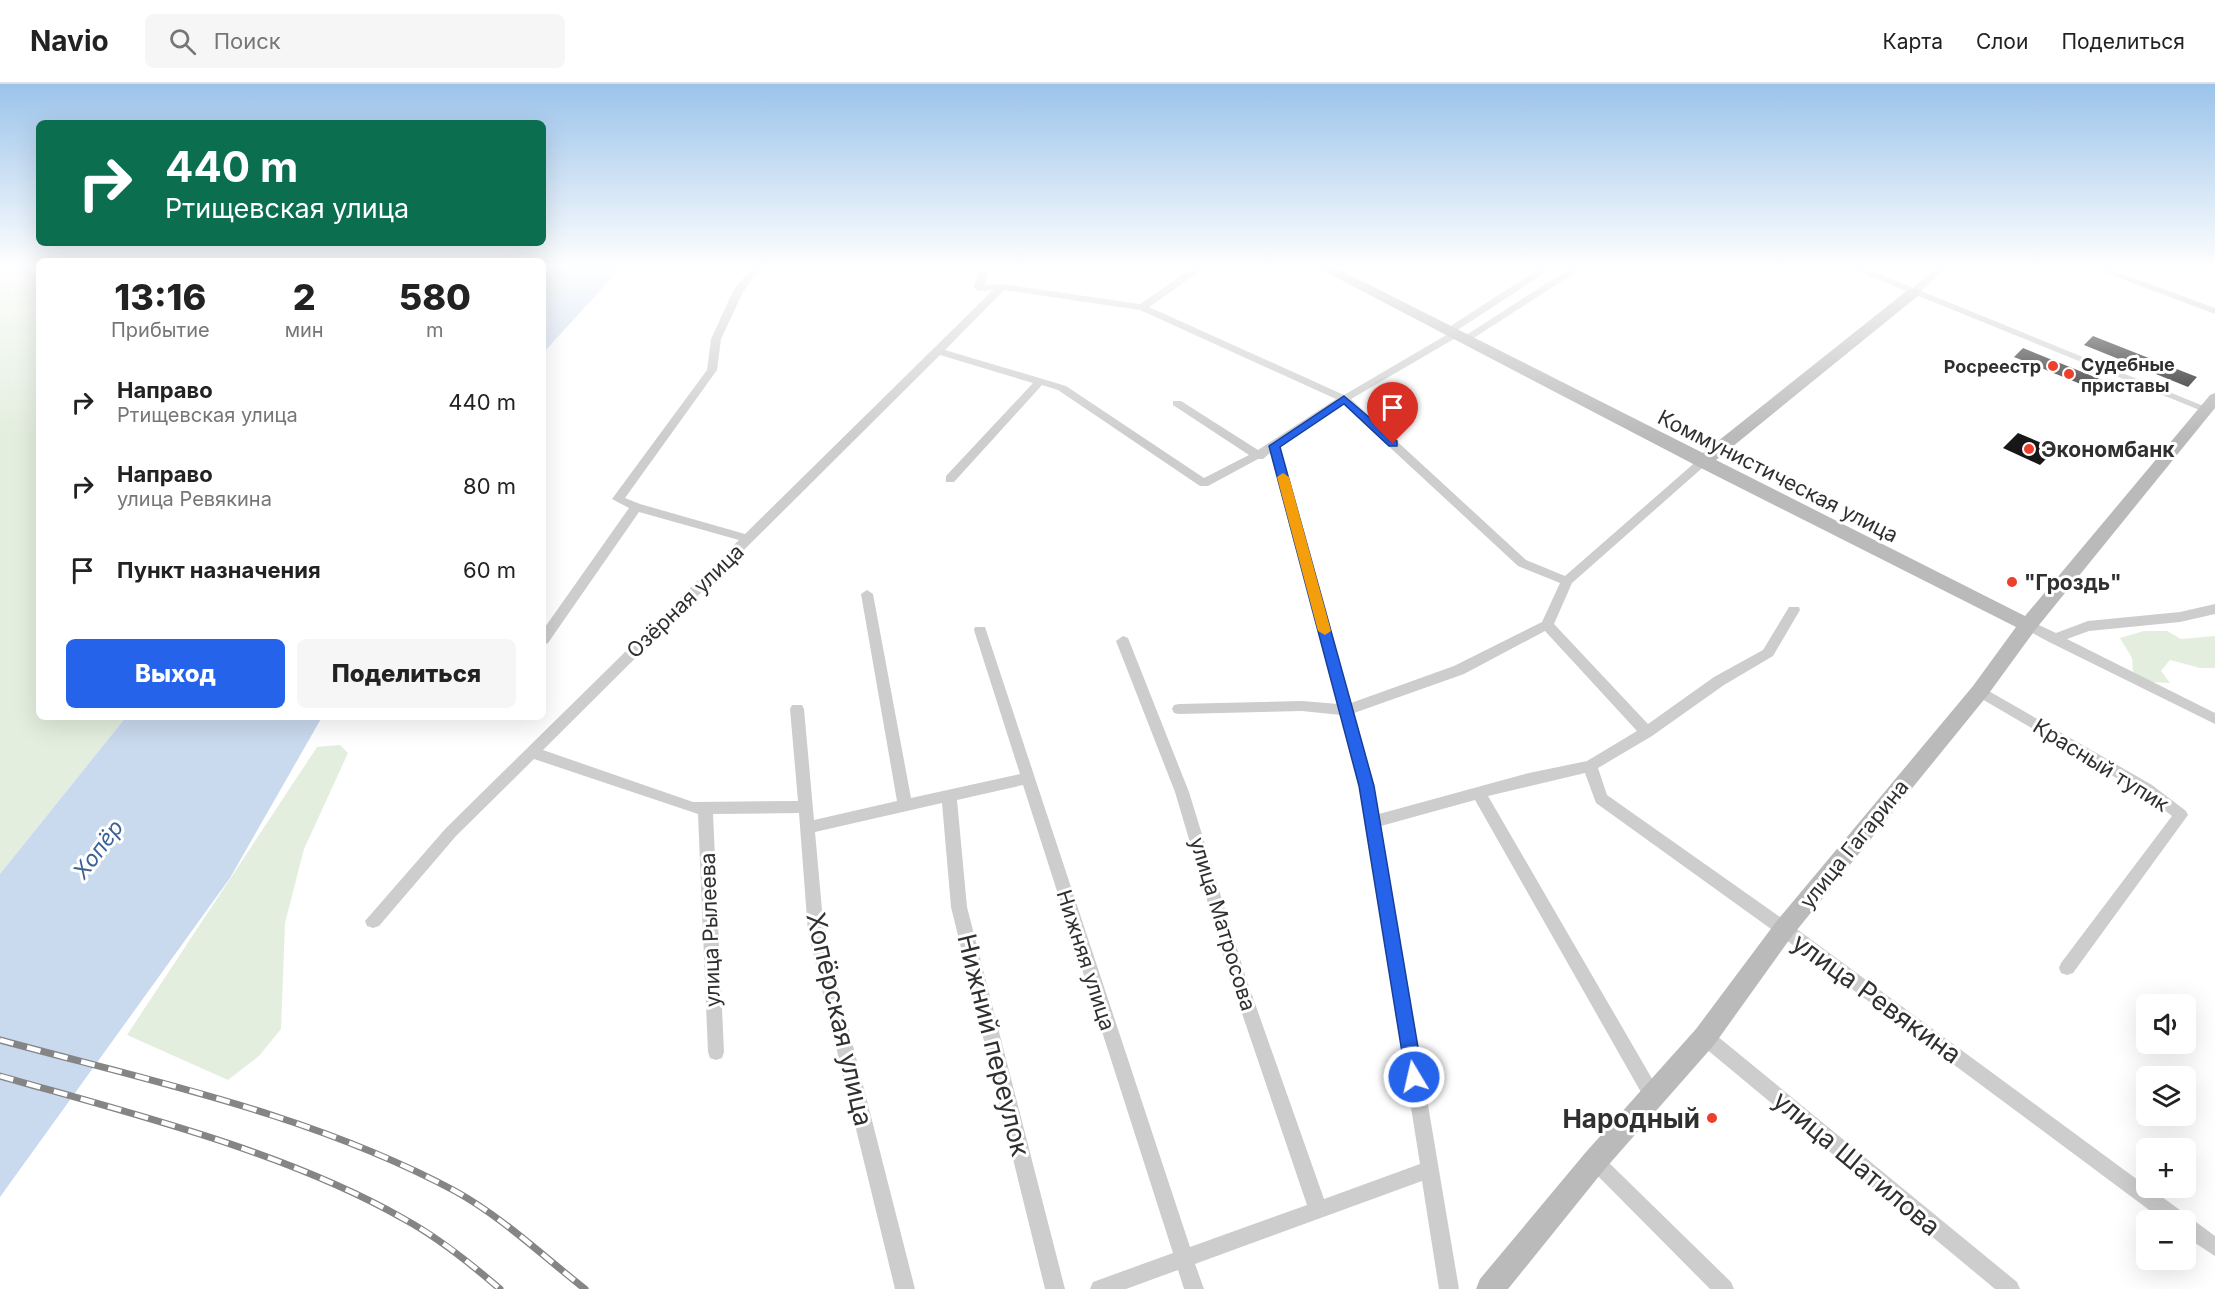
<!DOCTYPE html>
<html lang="ru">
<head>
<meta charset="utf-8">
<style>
  body { margin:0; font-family:Inter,sans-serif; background:#f6f6f6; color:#222; height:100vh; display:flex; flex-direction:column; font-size:22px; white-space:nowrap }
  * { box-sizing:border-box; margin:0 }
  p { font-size:20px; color:#767676 }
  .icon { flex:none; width:33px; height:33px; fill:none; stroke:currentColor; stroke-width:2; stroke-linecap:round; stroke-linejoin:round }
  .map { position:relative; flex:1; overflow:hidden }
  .sheet { position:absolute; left:36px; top:174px; width:510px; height:462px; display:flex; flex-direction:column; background:#fff; border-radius:9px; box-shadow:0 6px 24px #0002 }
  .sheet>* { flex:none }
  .guide { position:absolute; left:36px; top:36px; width:510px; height:126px; border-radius:9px; box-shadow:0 6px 24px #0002; background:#0b6e4f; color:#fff; overflow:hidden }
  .fabs { position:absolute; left:2136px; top:910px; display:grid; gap:12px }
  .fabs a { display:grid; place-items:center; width:60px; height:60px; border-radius:9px; background:#fff; box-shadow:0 6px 24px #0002; font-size:30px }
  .pin { position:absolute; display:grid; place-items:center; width:51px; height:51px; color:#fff; margin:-62px -26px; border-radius:50% 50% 50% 0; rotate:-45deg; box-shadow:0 0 6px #0007 }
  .pin .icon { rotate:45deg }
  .me { position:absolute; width:66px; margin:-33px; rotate:351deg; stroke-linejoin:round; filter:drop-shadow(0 0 4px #0008) }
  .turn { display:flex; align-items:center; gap:21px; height:126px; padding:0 30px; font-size:27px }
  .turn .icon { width:78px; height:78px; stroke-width:2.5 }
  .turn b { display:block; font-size:42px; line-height:51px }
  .eta { display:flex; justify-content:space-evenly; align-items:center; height:102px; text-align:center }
  .eta b { font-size:36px; font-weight:800; line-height:42px }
  .button { display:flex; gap:12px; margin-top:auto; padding:12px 30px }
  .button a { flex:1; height:69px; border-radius:9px; background:#2563eb; color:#fff; font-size:24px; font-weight:800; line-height:69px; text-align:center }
  .button a+a { background:#f6f6f6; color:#222 }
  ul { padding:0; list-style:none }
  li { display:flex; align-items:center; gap:18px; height:84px; padding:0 30px }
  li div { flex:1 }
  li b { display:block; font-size:22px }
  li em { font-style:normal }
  header { display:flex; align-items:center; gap:36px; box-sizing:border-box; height:84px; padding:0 30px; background:#fff; border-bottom:2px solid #e0e0e0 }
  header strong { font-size:28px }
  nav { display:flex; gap:33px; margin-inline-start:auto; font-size:21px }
  .search { width:420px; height:54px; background:#f6f6f6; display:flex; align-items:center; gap:15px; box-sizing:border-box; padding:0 21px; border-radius:9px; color:#767676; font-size:22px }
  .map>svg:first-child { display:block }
</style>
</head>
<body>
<header>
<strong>Navio</strong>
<div class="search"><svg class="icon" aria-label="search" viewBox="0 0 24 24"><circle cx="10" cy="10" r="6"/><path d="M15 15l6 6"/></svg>Поиск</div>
<nav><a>Карта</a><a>Слои</a><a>Поделиться</a></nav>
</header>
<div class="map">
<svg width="2215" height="1205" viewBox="0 0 2215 1205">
  <rect width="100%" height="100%" fill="#fff"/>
  <g fill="#e3eede">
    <path d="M0,183H39V633H126L0,790Z"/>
    <path d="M2144,547H2167L2181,555L2215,552V584H2200L2170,576L2161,587L2170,599L2150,598L2133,588L2132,574L2120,554Z"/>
    <path d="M340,661L348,669L304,765L285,839L281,945L259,972L228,996L127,951L317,663Z"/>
  </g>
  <g fill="#c9d9ee">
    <path d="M543,183H622L543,269Z"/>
    <path d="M126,633H322L230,794L0,1113V790Z"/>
  </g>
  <g fill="#171717">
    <path d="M2093,252L2197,293L2188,303L2084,261Z"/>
    <path d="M2023,264L2102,296L2093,305L2014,273Z"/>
    <path d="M2018,349L2056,365L2040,381L2003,364Z"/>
  </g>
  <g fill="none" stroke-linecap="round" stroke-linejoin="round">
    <g fill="#cdcdcd" fill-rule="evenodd">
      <path d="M752,183H762L743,208L721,255L717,286L625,414L640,420L745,450L993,206L979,207L974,204L979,183H989L985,201L1002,200L1140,220L1194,183H1206L1149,223L1344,311L1448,250L1445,247L1446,245L1542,183H1554L1456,247L1460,250L1459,252L1351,315L1526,476L1565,492L1699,375L1703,374L1709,378L1572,499L1554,540L1648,640L1714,593L1763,566L1789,523H1799L1800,526L1773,572L1724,601L1652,652L1598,684L1607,711L1790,840L2146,1102V1104H2150L2215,1152V1172L2186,1153V1137H2164L1778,850L1596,719L1585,689L1488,712L1658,1005L1661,1011L1658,1017L1652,1019L1646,1017L1475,716L1381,742L1459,1205H1439L1422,1097L1195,1180L1204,1205H1184L1178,1186L1126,1205H1090L1093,1198L1173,1169L1023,701L957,716L967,823L1065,1205H1045L951,823L942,719L815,748L824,848L915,1205H895L808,848L799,729L713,730L724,968L722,974L716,976L710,974L708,968L698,730L534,675L456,752L379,842L373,844L367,842L365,837L446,744L739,456L639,428L548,559L543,561V546L629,424L612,415L707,286L711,255L733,207ZM1004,206L1140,226L1336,315L1258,366L1181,317H1173V321L1249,371L1204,394L1066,302L945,266ZM940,271L1033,299L946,392V398H954L1042,301L1058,306L1200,402H1208L1258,375H1263L1270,369L1338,620L1302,617L1179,620L1174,621L1172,625L1174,629L1179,630L1302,627L1341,631L1360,702L1420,1080L1324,1115L1246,894L1189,708L1128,554L1123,552L1116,557L1175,708L1230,894L1307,1121L1190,1163L985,543H975L974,546L1020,690L911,714L873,510L867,506L861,510L897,717L814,736L804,625L802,621H792L790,625L798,717L693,718L543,666ZM1343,320L1518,482L1560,499L1542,538L1454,582L1351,619L1280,363ZM1545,547L1637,647L1587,677L1529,689L1379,730L1374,702L1354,629L1464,590Z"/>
      <path d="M1572,183H1584L1469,257L1465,258L1460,255Z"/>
      <path d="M1847,183H1861L1913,204L1936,183H1947L1921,207L2211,325L2210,327H2202Z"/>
      <path d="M2090,183H2104L2215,224V230Z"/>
      <path d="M2215,520V530L2180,538L2089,547L2067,555L2215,629V640L2049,558L2023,544L2022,541L2028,536L2056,549L2088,537L2180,528Z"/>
      <path d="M1980,602L2152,701L2186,727L2188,731L2073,889L2067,891L2061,889L2059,884L2061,879L2172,732L2142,709L1975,611L1973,607L1975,603Z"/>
      <path d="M1705,945L1711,947L2017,1198L2020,1205H1995L1699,959L1697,953L1699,947Z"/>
      <path d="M1595,1068L1601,1071L1731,1198L1734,1205H1710L1589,1083L1586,1077L1589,1071Z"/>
    </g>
    <path fill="#bababa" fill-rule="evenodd" d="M1316,183H1334L1703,369L1909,205H1919V211L1716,376L2025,532L2210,311L2215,309V324L2035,546L1987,612L1792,852L1714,961L1604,1086L1508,1205H1476L1480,1195L1586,1068L1696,945L1776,838L1973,602L2016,543L1697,382Z"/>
    <g stroke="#858585" stroke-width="7">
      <g id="rail">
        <path d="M0,956C154,998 313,1031 455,1107C502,1133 543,1172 585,1205"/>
        <path d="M0,992C130,1029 287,1068 404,1135C439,1154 470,1179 500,1205"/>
      </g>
    </g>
    <use href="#rail" stroke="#fff" stroke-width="4.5" stroke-dasharray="14" stroke-linecap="butt"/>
  </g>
  <linearGradient id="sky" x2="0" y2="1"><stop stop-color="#9bc3ea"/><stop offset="0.52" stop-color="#fff"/><stop offset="1" stop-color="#fff" stop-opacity="0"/></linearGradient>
  <rect width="2215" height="352" fill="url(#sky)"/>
  <path fill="#2563eb" stroke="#184099" stroke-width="1.5" d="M1344,312L1397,357V362H1389L1344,320L1280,363L1374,702L1423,993L1421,999L1414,1001L1408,999L1406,993L1359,702L1269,362Z"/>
  <path fill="#f59e0b" d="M1283,389L1289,393L1331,547L1325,551L1318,547L1277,393Z"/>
  <g fill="#ed402c" stroke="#fff" stroke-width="2">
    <circle cx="2053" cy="282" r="6"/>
    <circle cx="2069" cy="290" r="6"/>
    <circle cx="2029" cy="365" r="6"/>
    <circle cx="2012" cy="498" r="6"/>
    <circle cx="1712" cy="1034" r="6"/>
  </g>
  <g text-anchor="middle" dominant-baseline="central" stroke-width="6" stroke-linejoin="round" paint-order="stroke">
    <g font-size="18" font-weight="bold" fill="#303030" stroke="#fff" text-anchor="start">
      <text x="2081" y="280">Судебные<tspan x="2081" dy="21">приставы</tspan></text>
      <text x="2041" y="282" text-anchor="end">Росреестр</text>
    </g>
    <g font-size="21" font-weight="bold" fill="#303030" stroke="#fff" text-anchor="start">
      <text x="2041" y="365">Экономбанк</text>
      <text x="2024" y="498">"Гроздь"</text>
    </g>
    <g font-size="21" fill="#303030" stroke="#fff">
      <text transform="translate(1778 392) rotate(27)">Коммунистическая улица</text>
      <text transform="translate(685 517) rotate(-44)">Озёрная улица</text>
      <text transform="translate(2101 681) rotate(32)">Красный тупик</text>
      <text transform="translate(1854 760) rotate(-51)">улица Гагарина</text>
      <text transform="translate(1223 840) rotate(73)">улица Матросова</text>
      <text transform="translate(710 846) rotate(-92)">улица Рылеева</text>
      <text transform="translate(1086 876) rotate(72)">Нижняя улица</text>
    </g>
    <g font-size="22" font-style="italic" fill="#396297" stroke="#fff">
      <text transform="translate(98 765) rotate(-53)">Хопёр</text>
    </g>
    <g font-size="26" fill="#303030" stroke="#fff">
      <text transform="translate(1877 914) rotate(36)">улица Ревякина</text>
      <text transform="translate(840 935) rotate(77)">Хопёрская улица</text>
      <text transform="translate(994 961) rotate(76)">Нижний переулок</text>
      <text transform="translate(1857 1079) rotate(40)">улица Шатилова</text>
    </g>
    <g font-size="26" font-weight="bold" fill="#303030" stroke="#fff" text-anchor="end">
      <text x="1700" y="1034">Народный</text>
    </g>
  </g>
</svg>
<div class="fabs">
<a><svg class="icon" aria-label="sound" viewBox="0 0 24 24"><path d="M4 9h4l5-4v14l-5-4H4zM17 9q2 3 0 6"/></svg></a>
<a><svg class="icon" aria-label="layers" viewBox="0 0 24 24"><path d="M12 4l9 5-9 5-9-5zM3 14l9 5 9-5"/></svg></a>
<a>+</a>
<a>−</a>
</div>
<div class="pin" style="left:1393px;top:360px;background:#d93025"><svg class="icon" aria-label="arrive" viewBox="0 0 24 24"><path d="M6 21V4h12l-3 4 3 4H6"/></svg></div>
<svg class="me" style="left:1414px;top:993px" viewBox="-20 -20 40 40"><circle r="17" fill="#2563eb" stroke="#fff" stroke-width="3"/><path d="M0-11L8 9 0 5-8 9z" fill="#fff"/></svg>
<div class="guide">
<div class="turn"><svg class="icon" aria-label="right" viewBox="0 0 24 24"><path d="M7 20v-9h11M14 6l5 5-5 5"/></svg><div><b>440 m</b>Ртищевская улица</div></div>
</div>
<section class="sheet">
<div class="eta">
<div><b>13:16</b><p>Прибытие</p></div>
<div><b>2</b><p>мин</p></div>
<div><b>580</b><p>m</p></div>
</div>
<ul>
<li><svg class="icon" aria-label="right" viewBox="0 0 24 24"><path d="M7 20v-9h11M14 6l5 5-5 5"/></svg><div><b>Направо</b><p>Ртищевская улица</p></div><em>440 m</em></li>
<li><svg class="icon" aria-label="right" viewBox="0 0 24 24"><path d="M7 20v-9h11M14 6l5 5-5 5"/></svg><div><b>Направо</b><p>улица Ревякина</p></div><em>80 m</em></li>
<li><svg class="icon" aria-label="arrive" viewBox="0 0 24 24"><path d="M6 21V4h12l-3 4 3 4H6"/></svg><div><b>Пункт назначения</b></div><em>60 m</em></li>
</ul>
<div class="button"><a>Выход</a><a>Поделиться</a></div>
</section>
</div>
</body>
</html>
